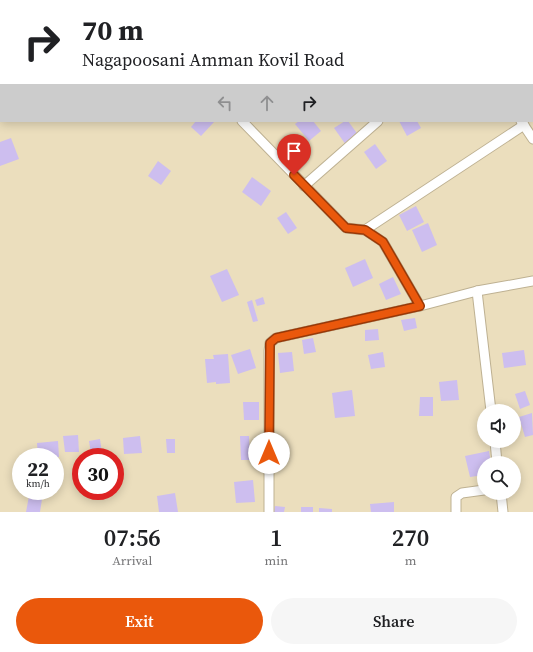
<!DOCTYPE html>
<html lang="en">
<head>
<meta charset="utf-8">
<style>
  body { margin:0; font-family:"Source Serif 4",serif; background:#f6f6f6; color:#202124; height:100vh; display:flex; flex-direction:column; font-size:15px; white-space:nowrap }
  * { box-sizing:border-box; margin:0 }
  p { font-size:13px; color:#757577 }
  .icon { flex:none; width:22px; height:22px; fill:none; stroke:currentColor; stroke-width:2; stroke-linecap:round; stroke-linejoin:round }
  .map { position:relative; height:512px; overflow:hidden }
  .sheet { display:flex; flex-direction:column; background:#fff; flex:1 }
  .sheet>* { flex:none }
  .banner { position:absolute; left:0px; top:0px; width:533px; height:122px; box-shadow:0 2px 10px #0003; background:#fff; color:#202124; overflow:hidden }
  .tools { position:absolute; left:477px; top:404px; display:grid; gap:8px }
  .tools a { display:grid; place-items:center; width:44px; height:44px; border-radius:50%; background:#fff; box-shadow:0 2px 10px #0003; font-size:20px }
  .speed { position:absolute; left:12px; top:448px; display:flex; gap:8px; font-size:20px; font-weight:700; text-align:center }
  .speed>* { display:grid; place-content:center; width:52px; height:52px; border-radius:50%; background:#fff; box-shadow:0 2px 10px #0003; line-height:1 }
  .speed small { font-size:10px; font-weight:400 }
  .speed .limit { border:6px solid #d22; background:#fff; color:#111 }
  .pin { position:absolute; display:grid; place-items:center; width:34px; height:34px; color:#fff; margin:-41px -17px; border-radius:50% 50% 50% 0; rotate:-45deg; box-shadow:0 0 4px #0007 }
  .pin .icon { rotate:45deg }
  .me { position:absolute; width:44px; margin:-22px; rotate:0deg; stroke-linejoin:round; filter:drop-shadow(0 0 3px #0008) }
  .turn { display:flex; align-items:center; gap:14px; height:84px; padding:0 16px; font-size:18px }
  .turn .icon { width:52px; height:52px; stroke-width:2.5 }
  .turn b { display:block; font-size:28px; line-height:34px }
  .lanes { display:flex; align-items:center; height:38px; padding:0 16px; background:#0003; justify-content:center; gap:20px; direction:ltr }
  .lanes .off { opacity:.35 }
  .eta { display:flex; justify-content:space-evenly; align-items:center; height:68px; text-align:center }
  .eta b { font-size:24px; font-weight:600; line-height:28px }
  .cta { display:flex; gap:8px; margin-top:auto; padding:8px 16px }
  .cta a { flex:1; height:46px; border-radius:24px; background:#ea580c; color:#fff; font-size:16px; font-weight:600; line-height:46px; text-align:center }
  .cta a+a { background:#f6f6f6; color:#202124 }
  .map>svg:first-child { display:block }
</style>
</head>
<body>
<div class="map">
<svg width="533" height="512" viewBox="0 0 533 512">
  <rect width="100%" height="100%" fill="#ebdebd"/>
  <g fill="#cdbeef">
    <path d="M196,121H215L201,136L191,127Z"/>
    <path d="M299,121H313L321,131L309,141L295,124Z"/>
    <path d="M345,121H348L359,136L346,145L334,128Z"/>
    <path d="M399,121H417L421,128L407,136Z"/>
    <path d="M11,138L19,159L0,166V142Z"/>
    <path d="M375,144L387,161L376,169L364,152Z"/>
    <path d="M158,161L171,171L161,185L148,176Z"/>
    <path d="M252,177L271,191L261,206L242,192Z"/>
    <path d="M416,206L424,222L407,231L399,215Z"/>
    <path d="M286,212L297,228L288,234L277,218Z"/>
    <path d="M428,223L437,245L422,252L412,230Z"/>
    <path d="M365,259L373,278L353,287L345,268Z"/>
    <path d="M227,269L239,295L222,302L210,276Z"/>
    <path d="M393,277L401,294L386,300L379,284Z"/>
    <path d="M263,297L265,304L257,306L255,300Z"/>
    <path d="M252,300L258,321L253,322L247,302Z"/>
    <path d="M415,318L417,328L404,331L401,320Z"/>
    <path d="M378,329L379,340L365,341V330Z"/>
    <path d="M313,338L316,352L304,354L302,340Z"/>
    <path d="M250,349L256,368L238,374L231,355Z"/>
    <path d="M524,350L526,365L504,368L502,353Z"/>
    <path d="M292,352L294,371L280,373L278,353Z"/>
    <path d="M383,352L385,367L371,369L368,355Z"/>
    <path d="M228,354L230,383L216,384V382L207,383L205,359H214L213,355Z"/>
    <path d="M457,380L459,400L441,401L439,382Z"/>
    <path d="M352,390L355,416L335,418L332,393Z"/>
    <path d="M525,391L530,405L520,409L515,394Z"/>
    <path d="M420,397H433V416H419Z"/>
    <path d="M243,402H259V420H244Z"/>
    <path d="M532,413L533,435L525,437L519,417Z"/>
    <path d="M78,435L79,452H65L63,436Z"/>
    <path d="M140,436L142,453L124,454L123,438Z"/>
    <path d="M240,436H249L250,460H241Z"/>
    <path d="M100,439L102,453L91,454L89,441Z"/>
    <path d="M166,439H175V453H167Z"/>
    <path d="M58,441L59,457H38L37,443Z"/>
    <path d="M489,451L491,463H484V475L470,477L465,456Z"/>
    <path d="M253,480L255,502L236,503L234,482Z"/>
    <path d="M175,493L178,512H159L157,496Z"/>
    <path d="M29,496L42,499L40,512H26Z"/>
    <path d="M394,502V512H371L370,504Z"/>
    <path d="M275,506L285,507L284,512H274Z"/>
    <rect x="301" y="507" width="12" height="5"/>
    <path d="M319,508L332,509V512H319Z"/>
  </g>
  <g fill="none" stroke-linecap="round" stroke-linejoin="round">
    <g stroke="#beb192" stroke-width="11">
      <g id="minor">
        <path d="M125,0L126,1"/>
        <path d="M491,0V1"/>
        <path d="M31,1L32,0"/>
        <path d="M525,1L527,0"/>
        <path d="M0,31L1,30"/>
        <path d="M532,60L533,61"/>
        <path d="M242,121L346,228L365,230L383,242L420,306"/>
        <path d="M521,121L533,139"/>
        <path d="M304,186L378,121"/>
        <path d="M365,230L524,125"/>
        <path d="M477,291L491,411"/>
        <path d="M495,441L497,463"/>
        <path d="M501,493L503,512"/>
        <path d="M269,512V351L270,343L276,338L420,306L477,291L533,281"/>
        <path d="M456,512V497L462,493L484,490"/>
      </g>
    </g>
    <use href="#minor" stroke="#fff" stroke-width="9"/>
  </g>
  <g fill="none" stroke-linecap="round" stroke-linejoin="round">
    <g stroke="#983908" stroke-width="10">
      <path id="route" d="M269,453L270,343L276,338L420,306L383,242L365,230L346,228L294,175"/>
    </g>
    <use href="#route" stroke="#ea580c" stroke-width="7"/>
  </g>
</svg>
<div class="tools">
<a><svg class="icon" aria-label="sound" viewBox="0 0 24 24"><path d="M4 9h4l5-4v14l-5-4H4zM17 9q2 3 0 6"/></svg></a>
<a><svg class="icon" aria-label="search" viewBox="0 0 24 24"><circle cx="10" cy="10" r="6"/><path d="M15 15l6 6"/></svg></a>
</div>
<div class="speed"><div>22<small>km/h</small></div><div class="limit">30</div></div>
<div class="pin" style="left:294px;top:175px;background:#d93025"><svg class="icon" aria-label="arrive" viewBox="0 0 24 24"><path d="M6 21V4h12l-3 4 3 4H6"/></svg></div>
<svg class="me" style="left:269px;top:453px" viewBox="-20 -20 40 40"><circle r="19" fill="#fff"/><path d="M0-13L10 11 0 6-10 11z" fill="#ea580c"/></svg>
<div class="banner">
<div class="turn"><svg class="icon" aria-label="right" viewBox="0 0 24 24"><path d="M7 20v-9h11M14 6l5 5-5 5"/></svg><div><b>70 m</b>Nagapoosani Amman Kovil Road</div></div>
<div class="lanes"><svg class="icon off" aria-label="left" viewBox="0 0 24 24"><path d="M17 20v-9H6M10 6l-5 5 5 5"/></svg><svg class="icon off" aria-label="ahead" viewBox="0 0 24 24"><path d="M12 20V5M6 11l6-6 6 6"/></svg><svg class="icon" aria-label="right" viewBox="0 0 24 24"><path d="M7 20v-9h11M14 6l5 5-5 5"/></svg></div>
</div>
</div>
<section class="sheet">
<div class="eta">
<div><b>07:56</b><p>Arrival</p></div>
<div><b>1</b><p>min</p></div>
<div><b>270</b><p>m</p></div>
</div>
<div class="cta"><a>Exit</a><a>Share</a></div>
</section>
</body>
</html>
